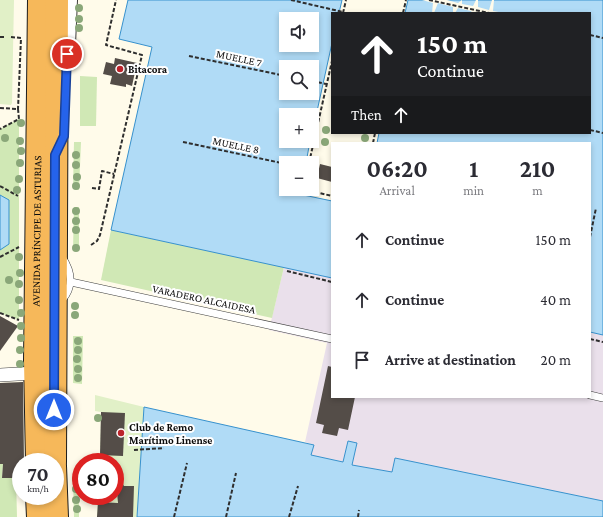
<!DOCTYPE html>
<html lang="en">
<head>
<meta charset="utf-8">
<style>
  body { margin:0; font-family:"Crimson Pro",serif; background:#f7f7f7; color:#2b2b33; height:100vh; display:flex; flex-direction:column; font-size:15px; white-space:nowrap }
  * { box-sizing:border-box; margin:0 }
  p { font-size:13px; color:#7c7c81 }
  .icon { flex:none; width:22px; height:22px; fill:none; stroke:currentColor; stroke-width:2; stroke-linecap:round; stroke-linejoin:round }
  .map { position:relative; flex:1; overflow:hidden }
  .side { position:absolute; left:331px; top:142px; width:260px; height:256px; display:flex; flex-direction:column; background:#fff; border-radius:0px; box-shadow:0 2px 6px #0003 }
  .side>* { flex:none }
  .top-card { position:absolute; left:331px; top:12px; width:260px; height:122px; border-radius:0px; box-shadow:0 2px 6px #0003; background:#202124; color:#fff; overflow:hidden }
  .tools { position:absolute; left:279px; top:12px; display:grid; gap:8px }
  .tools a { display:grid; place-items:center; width:40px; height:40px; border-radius:0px; background:#fff; box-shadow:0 2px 6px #0003; font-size:20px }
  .speed { position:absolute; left:12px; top:453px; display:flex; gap:8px; font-size:20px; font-weight:700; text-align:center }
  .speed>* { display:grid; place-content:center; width:52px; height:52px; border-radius:50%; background:#fff; box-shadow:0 2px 6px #0003; line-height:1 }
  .speed small { font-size:10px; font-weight:400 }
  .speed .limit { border:6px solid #d22; background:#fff; color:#111 }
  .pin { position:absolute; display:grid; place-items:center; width:34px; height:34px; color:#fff; margin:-17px; border:2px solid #fff; border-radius:50%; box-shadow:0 1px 4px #0007 }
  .me { position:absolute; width:44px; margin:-22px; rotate:0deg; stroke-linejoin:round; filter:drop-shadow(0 0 3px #0008) }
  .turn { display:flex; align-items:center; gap:14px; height:84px; padding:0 20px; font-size:18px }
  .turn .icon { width:52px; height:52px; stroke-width:2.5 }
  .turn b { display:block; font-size:28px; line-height:34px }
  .then { display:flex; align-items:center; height:38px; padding:0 20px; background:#0003; gap:8px; font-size:15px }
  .eta { display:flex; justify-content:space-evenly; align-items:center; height:68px; text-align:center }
  .eta b { font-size:24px; font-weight:700; line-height:28px }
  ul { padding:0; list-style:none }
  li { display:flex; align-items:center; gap:12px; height:60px; padding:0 20px }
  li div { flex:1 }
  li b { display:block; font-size:15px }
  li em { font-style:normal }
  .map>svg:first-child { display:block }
</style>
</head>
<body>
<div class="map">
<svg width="603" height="517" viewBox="0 0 603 517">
  <rect width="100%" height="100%" fill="#fffbea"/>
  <path fill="#eae0eb" d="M284,267L332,278V397H590V332L603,335V501L395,458L392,472L352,465L357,444L348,441L343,462L311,455L314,445L305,442L327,343L269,330Z"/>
  <g fill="#d0e8b5">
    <path d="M80,76L97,77L96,126H80Z"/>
    <path d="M19,119V320L0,313V129Z"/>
    <path d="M74,142H81L79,190L73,189Z"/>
    <path d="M74,207H79V250H73Z"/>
    <path d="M111,230L284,267L272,318L101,280Z"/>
    <path d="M73,336H83L82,384L73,383Z"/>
    <path d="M0,464H3L2,478L16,477L17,517H0Z"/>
    <path d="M73,474H79V517H74Z"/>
  </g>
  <g fill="#e1f0c7">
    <path d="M0,0H14L12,103L11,105L0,104Z"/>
    <path d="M95,395L144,407L137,517H97L98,496H115V462H100L101,412L95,411Z"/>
  </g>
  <g fill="#b0dbf6" stroke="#3791cd" fill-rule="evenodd">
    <path d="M128,0H342L339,13H332V43L312,134V115H286V141H310L306,163H286V189H297L294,193L332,201V278L111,230L152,47L119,39ZM286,19H312V45H286ZM286,67H312V93H286Z"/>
    <path d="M408,0H603V335L590,332V143H377L379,133H590V13H405Z"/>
    <path d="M0,195L9,200V244L0,250Z"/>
    <path d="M144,407L314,445L311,455L343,462L348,441L357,443L352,465L392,472L395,458L603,501V517H137Z"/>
  </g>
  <path fill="#fffbea" d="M422,0H447L458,3L462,0V4L473,6L476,0H478V7L489,10L492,0H494L493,11L504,13H472L471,11L458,8L455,13H453V7L438,3L434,13H432L433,3Z"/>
  <g fill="#544d48">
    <path d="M115,58L137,63L132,86L126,84V87L110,84L112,76L103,74L106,62L114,64Z"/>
    <path d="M320,164L332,167V182L317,178Z"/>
    <path d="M0,316L18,326L0,351Z"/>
    <path d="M328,366L332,367V397H355L348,430L339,428L337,436L322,433L324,425L316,423Z"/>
    <path d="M23,382L24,462H21V478H2L3,464H0V383Z"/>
    <path d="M101,412L125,413L123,456L100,455Z"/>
    <path d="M115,470L124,486H134L133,517H97L98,502L118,503Z"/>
  </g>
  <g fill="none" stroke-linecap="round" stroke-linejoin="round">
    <g stroke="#3f3f3f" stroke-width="8">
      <g id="service">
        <path d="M71,282L332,339"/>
        <path d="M62,300C74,286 72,272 62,257"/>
        <path d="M590,395L603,398"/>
      </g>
    </g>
    <g stroke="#3f3f3f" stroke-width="14">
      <path id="minor" d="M0,375L35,373"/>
    </g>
    <g stroke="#3f3f3f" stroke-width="18">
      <path id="tertiary" d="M67,44L69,0"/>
    </g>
    <g stroke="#1d1d1d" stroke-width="24">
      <g id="trunk">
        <path id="s1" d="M37,462L35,361L39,0"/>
        <path d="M55,462L57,0"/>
        <path d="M55,466L57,517"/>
        <path d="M37,496L38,517"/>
      </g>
    </g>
    <g stroke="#2e2e2e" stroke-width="2" stroke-dasharray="4 2" stroke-linecap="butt">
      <path d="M291,0L343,12"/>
      <path d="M429,0L489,13"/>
      <path d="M343,13L346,0"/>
      <path d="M403,13L406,0"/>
      <path d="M590,35L603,38"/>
      <path d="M0,37H6"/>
      <path d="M11,37L21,38L18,109"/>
      <path d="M189,56L286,76"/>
      <path d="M312,81L326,84"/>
      <path d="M0,108L18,109L19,119L0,129"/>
      <path d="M590,130L603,133"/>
      <path d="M183,142L286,164"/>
      <path d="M373,143L375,133"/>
      <path d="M309,163L332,61"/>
      <path d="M0,186L18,196"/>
      <path d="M92,188L99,189L102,171L114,174"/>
      <path d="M303,189L332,196"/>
      <path d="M590,237L596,208"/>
      <path d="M91,245L97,241L100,235L142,55L106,45L116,0"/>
      <path d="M0,257L19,247"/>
      <path d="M287,271L332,282"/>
      <path d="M0,313L19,320"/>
      <path d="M590,339L603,342"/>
      <path d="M134,450L164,448"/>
      <path d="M174,517L187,463"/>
      <path d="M226,517L236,473"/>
      <path d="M289,517L298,486"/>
      <path d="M358,517L359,510"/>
    </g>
    <use href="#service" stroke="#fff" stroke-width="7"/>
    <use href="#minor" stroke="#fff" stroke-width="13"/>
    <use href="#tertiary" stroke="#fff" stroke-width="16"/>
    <use href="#trunk" stroke="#f6b85a" stroke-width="22"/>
  </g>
  <g fill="#8aa779">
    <circle cx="79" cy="8" r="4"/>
    <circle cx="79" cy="19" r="4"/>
    <circle cx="79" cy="28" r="4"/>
    <circle cx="21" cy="123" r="4"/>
    <circle cx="326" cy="130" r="4"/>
    <circle cx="5" cy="138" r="4"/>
    <circle cx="365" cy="138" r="4"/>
    <circle cx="20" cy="141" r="4"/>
    <circle cx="325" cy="142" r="4"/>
    <circle cx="21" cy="151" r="4"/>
    <circle cx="76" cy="155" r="4"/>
    <circle cx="20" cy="163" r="4"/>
    <circle cx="76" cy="165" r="4"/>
    <circle cx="77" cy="177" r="4"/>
    <circle cx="19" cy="179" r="4"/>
    <circle cx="76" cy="186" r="4"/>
    <circle cx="17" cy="190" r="4"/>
    <circle cx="76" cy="211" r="4"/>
    <circle cx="76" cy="221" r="4"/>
    <circle cx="76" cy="230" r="4"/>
    <circle cx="76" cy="248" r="4"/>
    <circle cx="19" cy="257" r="4"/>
    <circle cx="20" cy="273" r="4"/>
    <circle cx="9" cy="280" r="4"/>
    <circle cx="19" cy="284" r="4"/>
    <circle cx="19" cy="300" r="4"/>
    <circle cx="75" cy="306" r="4"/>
    <circle cx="21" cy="313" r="4"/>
    <circle cx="75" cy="315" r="4"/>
    <circle cx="21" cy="326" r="4"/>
    <circle cx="21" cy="338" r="4"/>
    <circle cx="78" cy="341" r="4"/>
    <circle cx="20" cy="350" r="4"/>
    <circle cx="78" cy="350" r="4"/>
    <circle cx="77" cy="359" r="4"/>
    <circle cx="20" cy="364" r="4"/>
    <circle cx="78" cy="369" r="4"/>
    <circle cx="78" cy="378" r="4"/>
    <circle cx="98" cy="418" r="4"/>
    <circle cx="76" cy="479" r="4"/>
    <circle cx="76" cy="489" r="4"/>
    <circle cx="76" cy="500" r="4"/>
    <circle cx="77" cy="509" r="4"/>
  </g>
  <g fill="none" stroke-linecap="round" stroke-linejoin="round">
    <g stroke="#184099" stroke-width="10">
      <path id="route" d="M54,410L55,155L64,136L67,54"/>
    </g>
    <use href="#route" stroke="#2563eb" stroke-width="7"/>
  </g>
  <g fill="#bb242b" stroke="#fff" stroke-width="1.5">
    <circle cx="120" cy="69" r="4"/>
    <circle cx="121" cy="433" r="4"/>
  </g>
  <g text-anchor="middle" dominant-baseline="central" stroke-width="4" stroke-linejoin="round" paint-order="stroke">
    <g font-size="11" fill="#0c0c0c" stroke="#fff">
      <text transform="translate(239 58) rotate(12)">MUELLE 7</text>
      <text transform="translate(236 145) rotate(12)">MUELLE 8</text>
      <text stroke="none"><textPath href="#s1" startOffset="231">AVENIDA PRÍNCIPE DE ASTURIAS</textPath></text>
      <text transform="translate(204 299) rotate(12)">VARADERO ALCAIDESA</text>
    </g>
    <g font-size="11" font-weight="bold" fill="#0c0c0c" stroke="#fff" text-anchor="start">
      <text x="128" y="69">Bitacora</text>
      <text x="129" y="427">Club de Remo<tspan x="129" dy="13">Marítimo Linense</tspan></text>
    </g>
  </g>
</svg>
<div class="tools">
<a><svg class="icon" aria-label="sound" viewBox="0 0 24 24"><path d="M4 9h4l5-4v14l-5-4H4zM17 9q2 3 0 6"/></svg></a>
<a><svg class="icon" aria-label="search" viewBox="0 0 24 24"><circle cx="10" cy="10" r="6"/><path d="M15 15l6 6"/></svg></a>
<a>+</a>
<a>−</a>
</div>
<div class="speed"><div>70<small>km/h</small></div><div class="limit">80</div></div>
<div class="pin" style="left:67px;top:54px;background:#d93025"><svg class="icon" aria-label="arrive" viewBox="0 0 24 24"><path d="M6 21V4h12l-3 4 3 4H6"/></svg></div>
<svg class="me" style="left:54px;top:410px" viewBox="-20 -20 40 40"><circle r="17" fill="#2563eb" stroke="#fff" stroke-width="3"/><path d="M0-11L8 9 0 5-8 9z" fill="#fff"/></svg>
<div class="top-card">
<div class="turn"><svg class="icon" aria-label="ahead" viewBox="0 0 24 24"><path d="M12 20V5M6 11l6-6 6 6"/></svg><div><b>150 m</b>Continue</div></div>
<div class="then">Then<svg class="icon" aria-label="ahead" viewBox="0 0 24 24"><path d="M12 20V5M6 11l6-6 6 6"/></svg></div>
</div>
<section class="side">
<div class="eta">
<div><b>06:20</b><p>Arrival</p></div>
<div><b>1</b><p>min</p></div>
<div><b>210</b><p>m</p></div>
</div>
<ul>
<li><svg class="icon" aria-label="ahead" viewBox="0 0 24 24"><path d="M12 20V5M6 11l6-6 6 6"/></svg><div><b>Continue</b></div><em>150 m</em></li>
<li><svg class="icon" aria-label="ahead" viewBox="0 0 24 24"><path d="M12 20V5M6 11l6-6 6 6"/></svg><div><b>Continue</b></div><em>40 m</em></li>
<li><svg class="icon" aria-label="arrive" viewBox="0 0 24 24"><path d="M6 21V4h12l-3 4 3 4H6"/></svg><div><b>Arrive at destination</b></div><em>20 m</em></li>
</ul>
</section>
</div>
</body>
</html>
